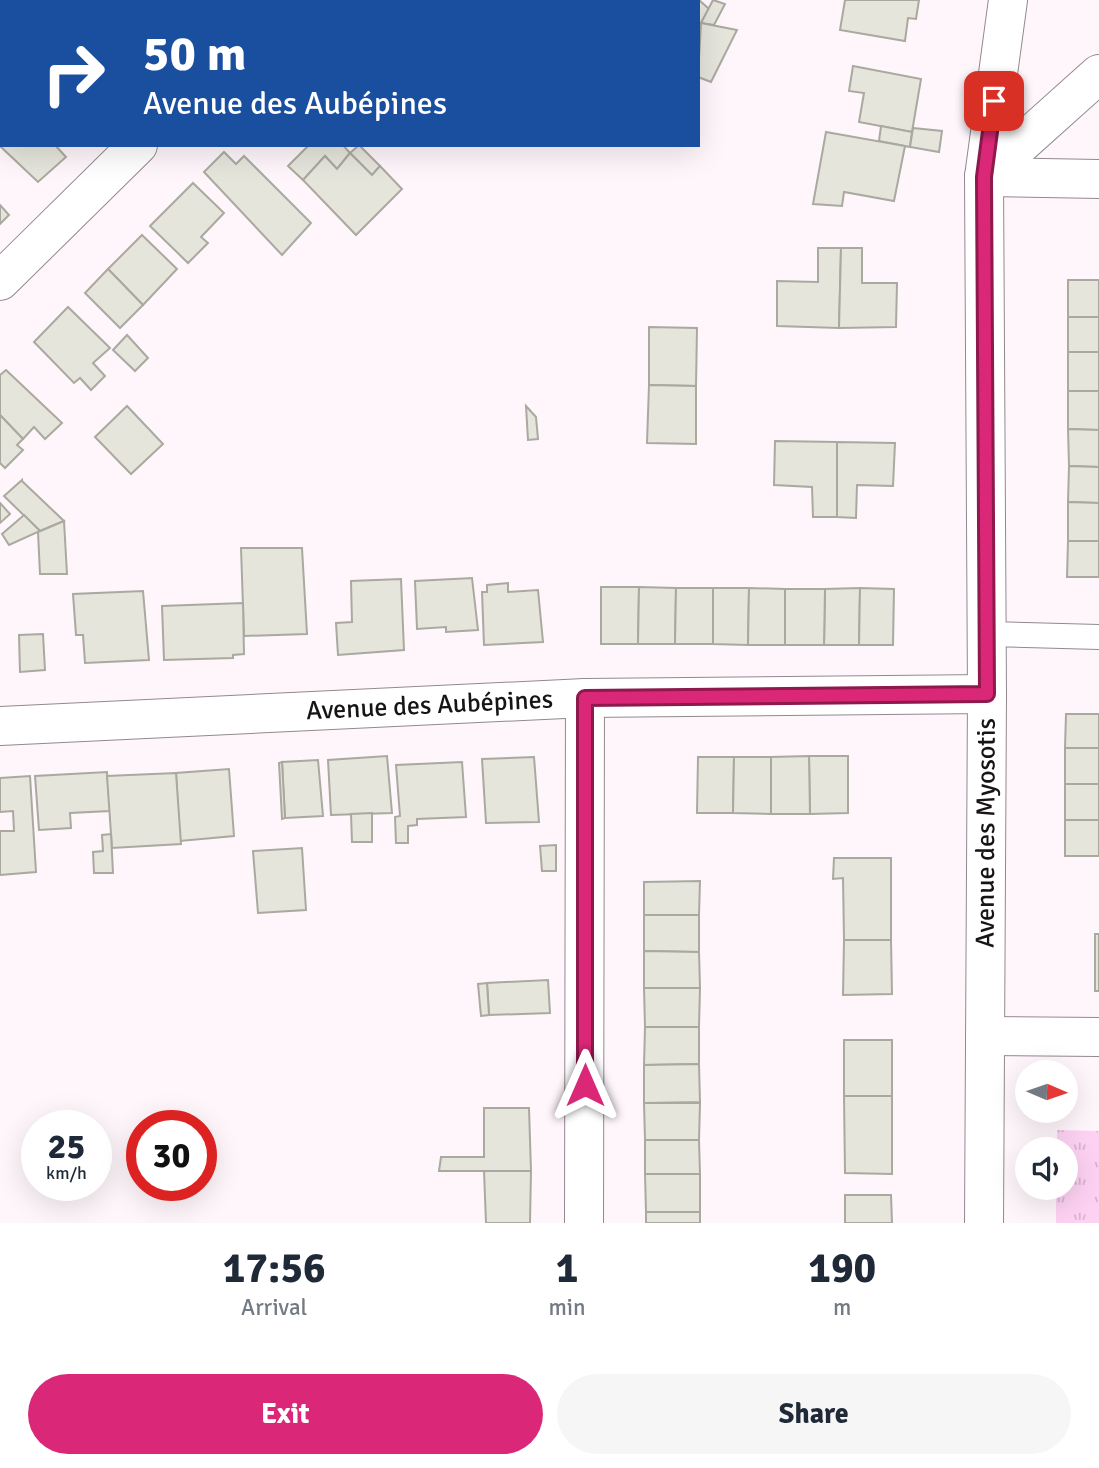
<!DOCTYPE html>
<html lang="en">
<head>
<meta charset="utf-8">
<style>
  body { margin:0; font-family:Signika,sans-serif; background:#f6f6f7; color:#1f2937; height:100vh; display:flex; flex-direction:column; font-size:26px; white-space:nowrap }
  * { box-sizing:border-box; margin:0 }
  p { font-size:23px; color:#747a83 }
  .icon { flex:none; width:38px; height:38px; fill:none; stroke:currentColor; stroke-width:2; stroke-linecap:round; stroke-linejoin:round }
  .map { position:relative; height:1223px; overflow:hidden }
  .details { display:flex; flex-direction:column; background:#fff; flex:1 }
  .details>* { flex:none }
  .hud { position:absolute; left:0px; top:0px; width:700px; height:147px; box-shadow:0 7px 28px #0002; background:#1a4fa0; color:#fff; overflow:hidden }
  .needle { width:46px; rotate:92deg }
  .buttons { position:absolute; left:1015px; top:1060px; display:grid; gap:14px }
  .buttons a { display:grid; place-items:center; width:63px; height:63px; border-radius:50%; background:#fff; box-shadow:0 7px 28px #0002; font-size:35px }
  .speed { position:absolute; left:21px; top:1110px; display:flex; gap:14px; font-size:35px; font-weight:700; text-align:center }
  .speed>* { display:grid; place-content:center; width:91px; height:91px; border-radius:50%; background:#fff; box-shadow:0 7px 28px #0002; line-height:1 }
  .speed small { font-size:18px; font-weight:400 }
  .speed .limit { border:10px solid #d22; background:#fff; color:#111 }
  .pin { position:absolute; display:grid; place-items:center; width:60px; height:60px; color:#fff; margin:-30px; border-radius:14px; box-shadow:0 4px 10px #0006 }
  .me { position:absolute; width:77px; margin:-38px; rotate:0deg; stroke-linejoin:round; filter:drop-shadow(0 0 5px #0008) }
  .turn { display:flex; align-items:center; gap:24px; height:147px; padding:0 28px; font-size:32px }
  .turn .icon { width:91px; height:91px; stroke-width:2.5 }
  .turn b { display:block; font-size:49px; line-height:60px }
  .eta { display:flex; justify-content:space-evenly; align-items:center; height:119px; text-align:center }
  .eta b { font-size:42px; font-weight:700; line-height:49px }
  .button { display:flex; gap:14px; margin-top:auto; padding:14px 28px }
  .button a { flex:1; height:80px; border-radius:42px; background:#db2777; color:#fff; font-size:28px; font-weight:700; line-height:80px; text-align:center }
  .button a+a { background:#f6f6f7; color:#1f2937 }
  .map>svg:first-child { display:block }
</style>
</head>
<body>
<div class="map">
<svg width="1099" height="1223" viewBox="0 0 1099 1223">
  <defs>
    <pattern id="park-tufts" width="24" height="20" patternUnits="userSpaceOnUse" patternTransform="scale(1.75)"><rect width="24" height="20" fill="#fdd1f2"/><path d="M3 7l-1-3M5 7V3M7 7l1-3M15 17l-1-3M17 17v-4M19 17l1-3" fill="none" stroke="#d8b3cf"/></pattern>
  </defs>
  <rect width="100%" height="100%" fill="#fff6fc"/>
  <path fill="url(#park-tufts)" d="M1057,1130L1099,1131V1223H1056V1188H1066V1150H1057Z"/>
  <g fill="#e5e5dc" stroke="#a9a9a0" stroke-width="2">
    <path d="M167,0H213L211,2Z"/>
    <path d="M376,0H423L424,2H375Z"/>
    <path d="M694,0H699L709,9L698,29V2Z"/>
    <path d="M713,0L725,4L714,25L701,23Z"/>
    <path d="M845,0H919L916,19L908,18L905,41L840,30Z"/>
    <path d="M701,23L737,30L711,82L698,77Z"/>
    <path d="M853,66L921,79L912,132L859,122L864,93L849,91Z"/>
    <path d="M0,90L2,145H55L66,157L38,182L0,146Z"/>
    <path d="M881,126L912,132L910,147L879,141Z"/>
    <path d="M913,128L942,131L939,152L910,147Z"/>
    <path d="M826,132L905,146L894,201L844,192L842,206L813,204Z"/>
    <path d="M309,145H343L350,153L337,169L325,156L303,180L288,166Z"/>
    <path d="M359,145L380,166L372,175L350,153Z"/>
    <path d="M224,152L236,164L244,156L311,223L282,255L204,172Z"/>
    <path d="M350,153L372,175L380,166L402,189L356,235L303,180L325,156L337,169Z"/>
    <path d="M193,183L224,213L201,237L208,243L188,263L150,226Z"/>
    <path d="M0,205L9,215L0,224Z"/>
    <path d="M142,235L177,269L143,305L108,269Z"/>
    <path d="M818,248H841L839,328L777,326V281L818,282Z"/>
    <path d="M841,248H862V283H897L896,327L839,328Z"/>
    <path d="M108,269L143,305L120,328L85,293Z"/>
    <rect x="1068" y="280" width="31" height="37"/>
    <path d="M68,307L110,348L93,363L105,376L91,390L80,378L74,383L34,342Z"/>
    <rect x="1068" y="317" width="31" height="35"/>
    <path d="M649,327L697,328L696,386L649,385Z"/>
    <path d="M127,335L148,358L135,371L113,350Z"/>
    <rect x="1068" y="352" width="31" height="39"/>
    <path d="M6,370L62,423L45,439L34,427L23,439L0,415V375Z"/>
    <path d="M649,385L696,386V444L647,443Z"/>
    <path d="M1068,391H1099V430L1068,429Z"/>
    <path d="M127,406L163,444L131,474L95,437Z"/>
    <path d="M526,406L536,417L538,439L528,440Z"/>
    <path d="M0,415L23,439L17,445L23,450L5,468L0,463Z"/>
    <path d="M1068,429L1099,430V467L1069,466Z"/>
    <path d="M775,441L837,442V517H813L812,487L774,485Z"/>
    <path d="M837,442L895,443L893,486L857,485L856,518L837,517Z"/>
    <path d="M1069,466L1099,467V503L1068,502Z"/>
    <path d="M22,480V481L64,521L40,531L4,496Z"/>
    <path d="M1068,502L1099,503V541H1068Z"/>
    <path d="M0,503L10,514L0,523Z"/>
    <path d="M24,515L40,531L9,545L2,534Z"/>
    <path d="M64,521L67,574H40L38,532Z"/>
    <path d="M1068,541H1099V577H1067Z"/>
    <path d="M241,548H302L307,634L244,636Z"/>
    <path d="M472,578L478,630L446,632V627L417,629L415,581Z"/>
    <path d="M401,579L404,650L338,655L336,623L352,622L351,581Z"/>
    <path d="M508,583V592L538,590L543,642L484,645L482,592H487V585Z"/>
    <path d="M601,587H639L638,644H601Z"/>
    <path d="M639,587L676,588L675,644H638Z"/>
    <path d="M676,588H713V644H675Z"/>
    <path d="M713,588H749L748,645L713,644Z"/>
    <path d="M749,588L785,589V645H748Z"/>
    <path d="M860,588L859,645H824L825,589Z"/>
    <path d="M860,588L894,589L893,645H859Z"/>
    <path d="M785,589H825L824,645H785Z"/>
    <path d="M143,591L149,660L85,663L83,635H76L73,594Z"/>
    <path d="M243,603L244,654L233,655V658L164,660L162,606Z"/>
    <path d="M43,634L45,670L20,672L19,635Z"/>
    <path d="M1066,714H1099V748H1065Z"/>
    <rect x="1065" y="748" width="34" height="36"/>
    <path d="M387,756L392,813L331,815L328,760Z"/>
    <path d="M809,756H848V813L810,814Z"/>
    <path d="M809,756L810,814H771V757Z"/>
    <path d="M534,757L539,822L486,823L482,759Z"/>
    <path d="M698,757H734L733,813H697Z"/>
    <path d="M734,757H771V814L733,813Z"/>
    <path d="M318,760L323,816L285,818L282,762Z"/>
    <path d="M282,762L285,818L282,819L279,763Z"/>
    <path d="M462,762L466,817L417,819V825L408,826V843H396L395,817L400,816L396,765Z"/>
    <path d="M229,769L234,836L180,841L176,773Z"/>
    <path d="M107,772L110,811L70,813L71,828L39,830L35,776Z"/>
    <path d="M176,773L181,844L112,848L107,776Z"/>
    <path d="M30,776L36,872L0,875V831H14L13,811L0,812V778Z"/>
    <rect x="1065" y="784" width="34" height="36"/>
    <path d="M372,813V842H352L351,814Z"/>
    <rect x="1065" y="820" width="34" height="36"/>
    <path d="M111,834L113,873H94L93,852L103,851L102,835Z"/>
    <path d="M556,845V871H542L540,846Z"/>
    <path d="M302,848L306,910L258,913L253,851Z"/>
    <path d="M834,858H891V940H844L843,878L833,879Z"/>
    <path d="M700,881L699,915H644V882Z"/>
    <path d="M644,915H699V952L644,951Z"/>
    <rect x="1095" y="934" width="4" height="57"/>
    <path d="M844,940H891L892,994L843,995Z"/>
    <path d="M644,951L699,952L700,988H644Z"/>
    <path d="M548,980L550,1013L489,1015L487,983Z"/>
    <path d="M487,983L489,1015L481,1016L478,984Z"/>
    <path d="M644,988H700L699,1027H645Z"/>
    <path d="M645,1027H699V1064L644,1065Z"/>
    <rect x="844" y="1040" width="48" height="56"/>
    <path d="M699,1064L700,1102L644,1103V1065Z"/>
    <path d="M844,1096H892V1174L845,1173Z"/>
    <path d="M644,1103H700L699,1140H645Z"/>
    <path d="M484,1108H529L531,1171H439L441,1157H484Z"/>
    <path d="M645,1140H699L700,1174H645Z"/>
    <path d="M484,1171H531L530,1223H486Z"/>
    <path d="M645,1174H700V1212H646Z"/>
    <path d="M845,1195H891L892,1223H845Z"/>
    <rect x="646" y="1212" width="54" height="11"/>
  </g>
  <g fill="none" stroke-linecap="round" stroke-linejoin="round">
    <g stroke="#91898f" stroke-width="26">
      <path id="service" d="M987,634L1099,637"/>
    </g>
    <g stroke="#91898f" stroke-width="40">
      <g id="minor">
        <path d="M283,2L285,0"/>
        <path d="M984,177L1099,74"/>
        <path d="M984,177L1099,179"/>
        <path d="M0,281L138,145"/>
        <path id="s1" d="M0,726L585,698L987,694"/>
        <path d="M985,1036L1099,1037"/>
        <path d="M584,1223L585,698"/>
        <path id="s2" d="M984,1223L987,694L984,177L1008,0"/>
      </g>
    </g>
    <use href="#service" stroke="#fff" stroke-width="24"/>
    <use href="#minor" stroke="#fff" stroke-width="38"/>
  </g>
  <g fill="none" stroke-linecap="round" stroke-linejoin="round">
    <g stroke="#8e194d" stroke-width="18">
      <path id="route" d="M585,1085V698L987,694L984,177L994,101"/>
    </g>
    <use href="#route" stroke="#db2777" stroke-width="12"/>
  </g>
  <g text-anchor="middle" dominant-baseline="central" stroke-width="5" stroke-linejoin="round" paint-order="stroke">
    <g font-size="26" fill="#171416" stroke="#fff">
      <text stroke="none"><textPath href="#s1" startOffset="430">Avenue des Aubépines</textPath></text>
      <text stroke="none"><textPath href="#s2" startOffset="390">Avenue des Myosotis</textPath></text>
    </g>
  </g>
</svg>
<div class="buttons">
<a><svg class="needle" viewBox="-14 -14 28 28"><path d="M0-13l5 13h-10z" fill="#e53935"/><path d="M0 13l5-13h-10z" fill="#747a83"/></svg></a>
<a><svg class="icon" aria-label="sound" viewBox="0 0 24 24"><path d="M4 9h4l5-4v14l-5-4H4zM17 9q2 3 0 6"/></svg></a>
</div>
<div class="speed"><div>25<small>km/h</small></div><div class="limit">30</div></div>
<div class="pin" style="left:994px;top:101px;background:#d93025"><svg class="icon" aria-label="arrive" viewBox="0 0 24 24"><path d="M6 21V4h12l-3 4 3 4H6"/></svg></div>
<svg class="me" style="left:585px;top:1085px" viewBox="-20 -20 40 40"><path d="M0-17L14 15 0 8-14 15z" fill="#db2777" stroke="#fff" stroke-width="4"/></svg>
<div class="hud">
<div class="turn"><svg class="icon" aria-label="right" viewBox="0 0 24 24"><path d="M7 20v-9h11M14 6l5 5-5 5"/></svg><div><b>50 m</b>Avenue des Aubépines</div></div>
</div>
</div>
<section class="details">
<div class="eta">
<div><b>17:56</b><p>Arrival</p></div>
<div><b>1</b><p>min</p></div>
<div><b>190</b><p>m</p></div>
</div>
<div class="button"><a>Exit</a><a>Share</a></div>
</section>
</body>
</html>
